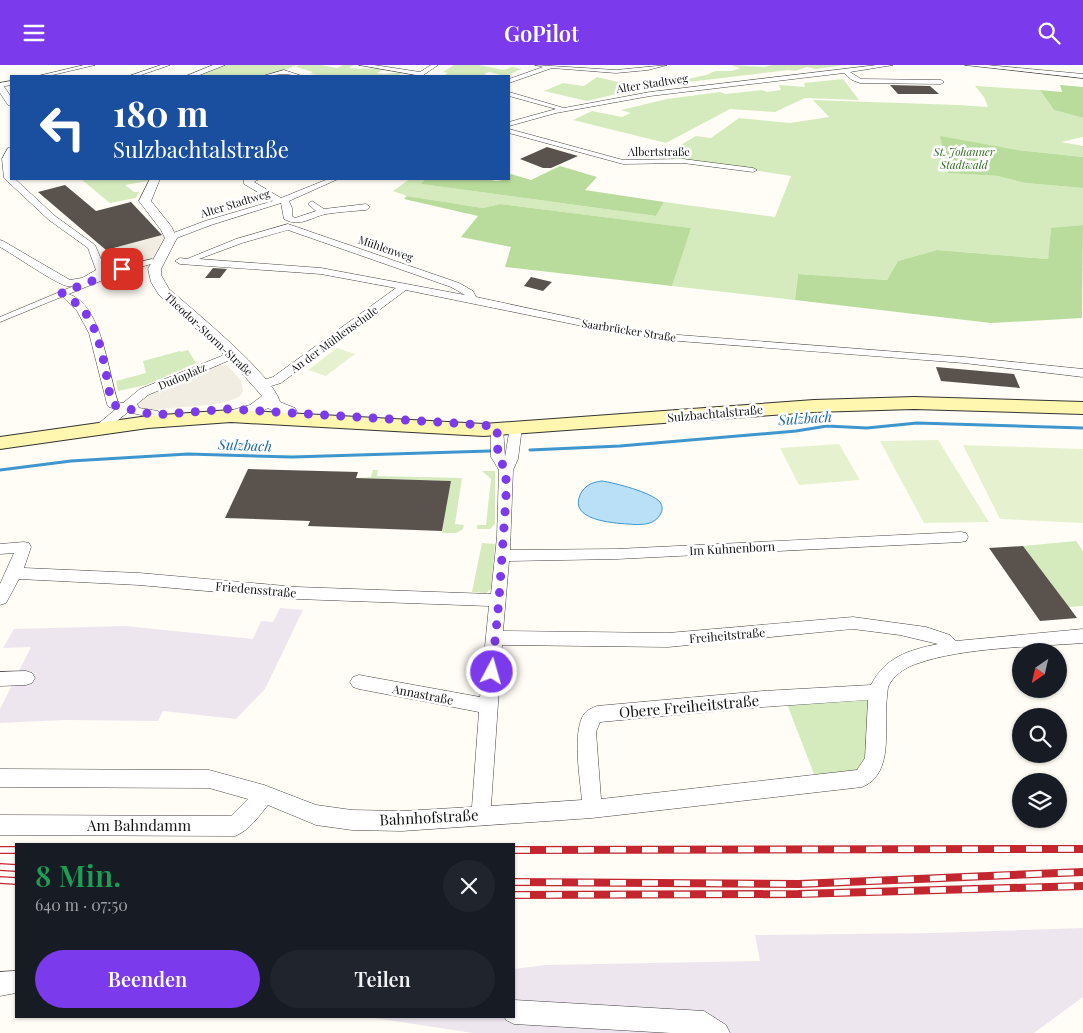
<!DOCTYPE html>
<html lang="de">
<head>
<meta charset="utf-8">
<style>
  body { margin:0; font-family:"Playfair Display",serif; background:#20242c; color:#f1f3f6; height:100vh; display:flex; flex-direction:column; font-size:19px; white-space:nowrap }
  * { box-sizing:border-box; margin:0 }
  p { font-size:16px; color:#9ea1a6 }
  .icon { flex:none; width:28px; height:28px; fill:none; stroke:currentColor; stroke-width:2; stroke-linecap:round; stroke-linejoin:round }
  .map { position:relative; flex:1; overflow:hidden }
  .drawer { position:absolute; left:15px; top:778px; width:500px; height:175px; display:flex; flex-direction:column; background:#171b24; border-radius:0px; box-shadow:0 1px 4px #0004 }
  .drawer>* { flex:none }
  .banner { position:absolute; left:10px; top:10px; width:500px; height:105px; border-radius:0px; box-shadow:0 1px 4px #0004; background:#1a4fa0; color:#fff; overflow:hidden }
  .needle { width:32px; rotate:214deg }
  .fabs { position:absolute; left:1012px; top:578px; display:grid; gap:10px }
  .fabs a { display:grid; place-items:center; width:55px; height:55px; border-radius:50%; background:#171b24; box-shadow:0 1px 4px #0004; font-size:25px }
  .pin { position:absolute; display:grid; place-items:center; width:42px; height:42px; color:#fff; margin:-21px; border-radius:10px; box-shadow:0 2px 8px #0006 }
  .me { position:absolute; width:55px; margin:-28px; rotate:6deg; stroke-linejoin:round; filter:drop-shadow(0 0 4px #0008) }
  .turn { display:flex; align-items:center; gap:18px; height:105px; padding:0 20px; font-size:22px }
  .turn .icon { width:65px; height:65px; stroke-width:2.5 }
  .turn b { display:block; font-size:35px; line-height:42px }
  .round { display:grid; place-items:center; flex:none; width:52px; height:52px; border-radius:26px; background:#20242c }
  .headline { display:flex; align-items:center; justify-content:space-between; height:85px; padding:0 20px }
  h1 { font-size:30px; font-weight:600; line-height:38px; color:#1e9e55 }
  .action { display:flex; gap:10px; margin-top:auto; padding:10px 20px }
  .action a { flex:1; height:58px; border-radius:30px; background:#7c3aed; color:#fff; font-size:20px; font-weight:600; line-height:58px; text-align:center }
  .action a+a { background:#20242c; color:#f1f3f6 }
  header { display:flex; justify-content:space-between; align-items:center; height:65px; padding:0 20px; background:#7c3aed; color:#fff; font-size:22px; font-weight:600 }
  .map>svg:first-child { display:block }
</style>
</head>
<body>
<header><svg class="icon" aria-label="menu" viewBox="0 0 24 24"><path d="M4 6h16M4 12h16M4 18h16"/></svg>GoPilot<svg class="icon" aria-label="search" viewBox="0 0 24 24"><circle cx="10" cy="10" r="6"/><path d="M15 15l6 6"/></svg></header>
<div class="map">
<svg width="1083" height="968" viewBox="0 0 1083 968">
  <rect width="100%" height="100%" fill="#fffdf5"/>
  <g fill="#eee6ef">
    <path d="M280,543L303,545L265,624L236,654L163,646L158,656L64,655L0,658V644L31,582L3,583L14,564L125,561L253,574L261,556L273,557Z"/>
    <path d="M1083,863V932L1034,968H473L374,953L375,951H514V904L546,900L760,896L755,870L932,868Z"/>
  </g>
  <g fill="#d5ebbd">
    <path d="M224,0H296C265,17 229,11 195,11Z"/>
    <path d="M299,0H321L337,3L343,0H354L349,3C362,5 371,2 384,4L377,8C387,10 393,7 402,8L397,11H327L310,9L313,7L296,2Z"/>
    <path d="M454,0H479L503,5L512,2L522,4L505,11L489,7L484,9L490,11H443L448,8L443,7Z"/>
    <path d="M731,0L764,2L772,0H844L816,4L807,2L795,6L788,5L680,18L678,17C687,14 696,12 706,10C710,9 713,6 717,6C726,6 733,7 740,3Z"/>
    <path d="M597,12L631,20L623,24L625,27L587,36L544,26L563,18L584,21Z"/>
    <path d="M843,14L859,35L805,33L775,47L730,44L666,78L573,55L592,46L622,52L631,48L621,45L667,34L720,27L725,29L762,25L767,27L781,25L779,20L805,22L804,18Z"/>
    <path d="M975,21L1040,25L1054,45L1083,53V72L1061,77L1083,81V92L1017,85L949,108L998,111L1025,118L1083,123V160L1051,164L1048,194L937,185L898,196L887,215L798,209L795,235L672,221L690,163L500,139L483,143L407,131L393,126L410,114H425L422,119L656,151L664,137L775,152L791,111L684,94H657L696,71L711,73L739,53L790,58L829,52L813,35L958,40L988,42L984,32Z"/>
    <path d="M81,114H149L148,116L125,120L134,127H139L136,133L110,138Z"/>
    <path d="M188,285L196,298L146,320L118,326L116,316L146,308L143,296L180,286L181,287Z"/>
    <path d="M373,405H378L377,411L462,413L455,459L464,460L463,464L456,468H442L451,416L357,413L371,412Z"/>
    <path d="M482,406H495V459L490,464H477V460H486L491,414Z"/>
    <path d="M1076,476L1083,486V541L1069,542L1023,481Z"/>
    <path d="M482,478L495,479L491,524L486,528L472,527Z"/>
    <path d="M870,632C869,649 872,696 858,705C849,710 825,709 814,709L787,639Z"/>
  </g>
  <g fill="#b9dc9c">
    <path d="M1060,20L1083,22V53L1054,45L1040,25L1062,27Z"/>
    <path d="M940,71L1017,85L1083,92V123L1025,118L998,111L948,108Z"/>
    <path d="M560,101L597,112L585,125L664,137L656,151L421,119L425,114H488L496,116L509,114V110L511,109L531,115Z"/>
    <path d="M407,131L483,143L500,139L691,163L672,221L505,202L511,182L461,172L478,151L404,134Z"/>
    <path d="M1083,160L1082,253L991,258L795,235L798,209L887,215L898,196L937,185L1048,194L1051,163Z"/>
  </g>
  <g fill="#e6f2cf">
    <path d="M337,283L355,289L326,311L308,305Z"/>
    <path d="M938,375L989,457L924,458L880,376Z"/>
    <path d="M839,379L860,415L799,420L780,383Z"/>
    <path d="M963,380L1083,384V458L1000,454Z"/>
  </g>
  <g fill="#f1ede2">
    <path d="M166,169L164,181L149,203L129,207L78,226L72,228L74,230L61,235L58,233L0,259V251L67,222L106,208L100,187Z"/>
    <path d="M218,299L229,302L241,316L243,327L239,332L226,337L208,340L147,345L138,343L136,339L141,333Z"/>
  </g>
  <path fill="#b9e0f7" stroke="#3f96cf" d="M602,416C615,418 651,427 660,437C662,440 663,444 661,448C655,461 640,460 628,459C612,458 569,455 580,430C584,421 592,417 602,416Z"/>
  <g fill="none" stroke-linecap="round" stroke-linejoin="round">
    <g stroke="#3f96cf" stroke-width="3">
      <path d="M530,385L620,381L796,366L827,361L867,363L917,358L1083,363"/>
      <path d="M0,405L71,396L188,389L292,392L490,386"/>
    </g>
  </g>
  <g fill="#5a524d">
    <path d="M890,20L930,21L939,29H898Z"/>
    <path d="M547,82L578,91L551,103H543L520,94Z"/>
    <path d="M65,120L96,146L131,137L162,170L106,185L38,127Z"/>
    <path d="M213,203L227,204L220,213H205Z"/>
    <path d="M531,212L552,217L543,226L524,221Z"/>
    <path d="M936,302L1014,309L1020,323L941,316Z"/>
    <path d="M248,404L358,407L356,413L451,416L442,466L308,461L310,456L225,453Z"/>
    <path d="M1023,481L1069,542L1077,553L1040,556L989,483Z"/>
  </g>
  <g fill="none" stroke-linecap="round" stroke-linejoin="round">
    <g stroke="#444" stroke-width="1">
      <path id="pedestrian" d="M152,194L156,196L155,198L125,206L0,257V252L119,202Z"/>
    </g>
    <g stroke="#444" stroke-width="1">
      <g id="minor">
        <path d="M84,0H95L48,11H38Z"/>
        <path d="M161,0H170L138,11H129Z"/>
        <path d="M359,0H374L420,7L431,0H438L422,11Z"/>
        <path d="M535,0L616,5L667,0L648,5L616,8L552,3L509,18V14L543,2Z"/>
        <path d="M877,0H893L850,7L861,14L941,15L944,17L941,19L860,18L852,15L844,8L650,31L556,48L509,61V57L556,44L509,31V27L564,43L650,27Z"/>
        <path d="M965,0H987L1083,9V13Z"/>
        <path d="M284,5L302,11L284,9L263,11Z"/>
        <path d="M11,16V20L0,22V18Z"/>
        <path d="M509,64L623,95L683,94L753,103L757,105L753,107L683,98L623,99L509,68Z"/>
        <path d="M8,83H11V114H15L55,151L95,180L106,206C98,215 80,223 67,221C56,219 13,189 0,182V175L3,176L70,215L82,213L96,205L88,183L49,155L4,113L2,94Z"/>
        <path d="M248,114H259L254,117L281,133L328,114H338L289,136L292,143V151L295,153L316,146L308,139L312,136L324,144L366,139L370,142L366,145C353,146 339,147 326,149C311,152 300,163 284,154L281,138L211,160L174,174H168V170L205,156L273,136L244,119V115Z"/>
        <path d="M288,159L459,218L473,226L476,232L597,258L666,269L964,292L1083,304V312L964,298L666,275L597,264L406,225L281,318L261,324L257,323L255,320L257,317L273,312L396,223L321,209L180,199L175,196L180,193L187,194L236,174ZM288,165L451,222L465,230L321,203L199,194L242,178Z"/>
        <path d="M68,229C102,238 108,308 118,337L123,338L140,324L229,288L233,287L239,290L237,292L148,330L137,339L139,343L158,346L160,349L158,352L154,353L128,347L106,365H98L96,362L98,359L116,344L109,342L107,339L89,268L77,246L63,232Z"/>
        <path d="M516,358L522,362L518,394L513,405L510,485L617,484L961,467L966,468L968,472L966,476L961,477L617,494L509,496L503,566L668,568L853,552L926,562L950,570L956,576L1083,564V578C1033,582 963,582 916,599C904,603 893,611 888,622C887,631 886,640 886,649C886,674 890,711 862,722L592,753L402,766L352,765L316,760L268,740C258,752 250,765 235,771L0,770V750L231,751L248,734L209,723L0,722V704L209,705L264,720L316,740L352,745L402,746L472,742L479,647L359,624L353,622L350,617L353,612L359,610L480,632L489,541L297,534L139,520L19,514L6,538L0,540V519L14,488L0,489V479L24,477L29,478L31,482L24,503L139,508L297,522L491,529L497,472L499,405L491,392V363L497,359L503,363L505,392L510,362ZM853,564L900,570L938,579C909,585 885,592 871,620L763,626L597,641C592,643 587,645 584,649C572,667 580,714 582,735L491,741L502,580L668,582ZM868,635L865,693L857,705L601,734L596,667L600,657L763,642Z"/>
        <path d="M26,606L32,608L35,613L32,618L26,620L0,621V607Z"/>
        <path d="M16,906V928L0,931V907Z"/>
        <path d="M514,935L704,946L726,960L730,968H671L514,959L506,955L504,951H514Z"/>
      </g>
    </g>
    <g stroke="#444" stroke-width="1">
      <g id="tertiary">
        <path d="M213,0H225L197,11H186Z"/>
        <path d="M0,19L3,20L11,32V41L8,40L0,28Z"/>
        <path d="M150,114H160L151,136L171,161L177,173L161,204V210L169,224C193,245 273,310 280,337L295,343L297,347L295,351H283L268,343C257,350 237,358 225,355L223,351L225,347L250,340L262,331L230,295L159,230L151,217L148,204L165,173L161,165L139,136Z"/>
      </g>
    </g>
    <g stroke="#333" stroke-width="2">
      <path id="secondary" d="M914,332L1083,337V349L914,344L814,347L484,371L231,357L148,363L0,384V372L148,351L231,345L484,359L814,335Z"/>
    </g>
    <use href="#pedestrian" fill="#fff" fill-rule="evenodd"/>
    <use href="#minor" fill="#fff" fill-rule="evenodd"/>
    <use href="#tertiary" fill="#fff" fill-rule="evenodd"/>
    <use href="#secondary" fill="#fff6b0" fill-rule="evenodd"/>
    <g stroke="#c4262e" stroke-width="8">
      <g id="rail">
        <path d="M0,785H16"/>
        <path d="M514,785L1083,784"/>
        <path d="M0,802L16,803"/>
        <path d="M0,815L16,816"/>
        <path d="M514,817L799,819L1083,807"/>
        <path d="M514,830L798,829L1083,821"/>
      </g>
    </g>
    <use href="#rail" stroke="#fff" stroke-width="5.5" stroke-dasharray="16" stroke-linecap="butt"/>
  </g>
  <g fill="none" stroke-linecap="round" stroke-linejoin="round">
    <path stroke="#7c3aed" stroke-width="9" stroke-dasharray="0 16.2" d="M122,204L62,228C69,233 77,238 83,245C101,265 106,310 111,336L116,341L154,350L229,344L484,360L497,363L498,392L506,405V433L499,535L492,607"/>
  </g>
  <g text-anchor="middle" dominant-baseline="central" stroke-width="5" stroke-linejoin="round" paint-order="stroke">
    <g font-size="11" fill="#111" stroke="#fff">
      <text transform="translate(652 18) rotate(-9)">Alter Stadtweg</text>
      <text x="659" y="86">Albertstraße</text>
      <text transform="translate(235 138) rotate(-17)">Alter Stadtweg</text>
      <text transform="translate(386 183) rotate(19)">Mühlenweg</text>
      <text transform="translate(629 265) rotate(9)">Saarbrücker Straße</text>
      <text transform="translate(209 269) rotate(43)">Theodor-Storm-Straße</text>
      <text transform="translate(334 274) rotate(-36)">An der Mühlenschule</text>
      <text transform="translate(182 311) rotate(-23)">Dudoplatz</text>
    </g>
    <g font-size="11" font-style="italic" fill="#2f6b1f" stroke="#fff">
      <text x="964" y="86">St. Johanner<tspan x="964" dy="13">Stadtwald</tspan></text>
    </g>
    <g font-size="12" fill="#111" stroke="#fff">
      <text transform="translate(715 348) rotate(-5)">Sulzbachtalstraße</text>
      <text transform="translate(732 483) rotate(-3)">Im Kuhnenborn</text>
      <text transform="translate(256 524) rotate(5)">Friedensstraße</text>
      <text transform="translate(727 570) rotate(-5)">Freiheitstraße</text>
      <text transform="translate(423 629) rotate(11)">Annastraße</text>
    </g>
    <g font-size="14" font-style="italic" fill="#1768a6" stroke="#fff">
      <text transform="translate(805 353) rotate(-4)">Sulzbach</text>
      <text transform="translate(245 380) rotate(2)">Sulzbach</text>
    </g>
    <g font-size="15" fill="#111" stroke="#fff">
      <text transform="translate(689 641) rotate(-5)">Obere Freiheitstraße</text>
      <text transform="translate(429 752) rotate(-3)">Bahnhofstraße</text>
      <text x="139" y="760">Am Bahndamm</text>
    </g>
  </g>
</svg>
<div class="fabs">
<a><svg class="needle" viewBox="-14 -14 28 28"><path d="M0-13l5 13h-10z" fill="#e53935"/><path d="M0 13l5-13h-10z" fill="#9ea1a6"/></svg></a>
<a><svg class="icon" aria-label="search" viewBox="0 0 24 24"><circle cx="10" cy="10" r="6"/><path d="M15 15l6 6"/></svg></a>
<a><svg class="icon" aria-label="layers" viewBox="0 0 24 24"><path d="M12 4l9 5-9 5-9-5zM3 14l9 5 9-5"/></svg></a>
</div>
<div class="pin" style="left:122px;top:204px;background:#d93025"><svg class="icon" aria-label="arrive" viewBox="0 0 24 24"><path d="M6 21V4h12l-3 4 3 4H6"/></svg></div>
<svg class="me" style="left:492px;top:607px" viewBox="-20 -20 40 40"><circle r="17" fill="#7c3aed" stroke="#fff" stroke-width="3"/><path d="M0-11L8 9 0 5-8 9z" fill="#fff"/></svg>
<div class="banner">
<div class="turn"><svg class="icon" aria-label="left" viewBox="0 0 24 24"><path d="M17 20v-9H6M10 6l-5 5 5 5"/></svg><div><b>180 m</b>Sulzbachtalstraße</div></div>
</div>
<section class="drawer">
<div class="headline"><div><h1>8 Min.</h1><p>640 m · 07:50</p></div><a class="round"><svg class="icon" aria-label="close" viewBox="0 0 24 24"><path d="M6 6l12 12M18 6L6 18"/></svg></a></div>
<div class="action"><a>Beenden</a><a>Teilen</a></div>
</section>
</div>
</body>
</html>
